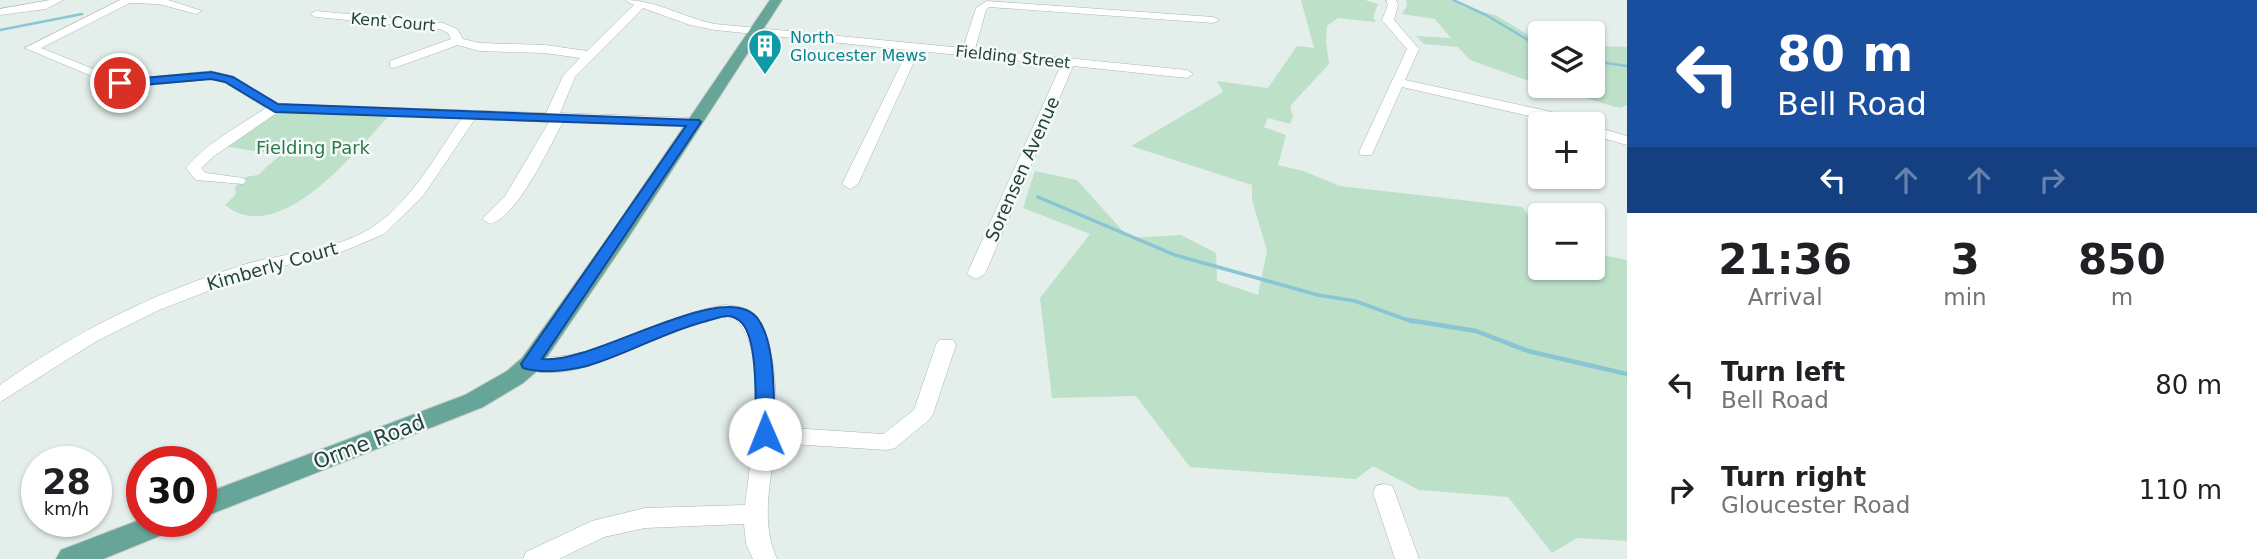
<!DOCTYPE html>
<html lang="en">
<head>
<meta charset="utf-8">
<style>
  body { margin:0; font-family:"DejaVu Sans",sans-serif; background:#f2f2f2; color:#202124; height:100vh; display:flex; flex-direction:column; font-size:26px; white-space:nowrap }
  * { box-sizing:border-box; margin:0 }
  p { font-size:23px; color:#757577 }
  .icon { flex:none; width:38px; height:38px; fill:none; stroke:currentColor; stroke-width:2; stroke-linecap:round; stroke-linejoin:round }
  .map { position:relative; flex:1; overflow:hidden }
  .details { display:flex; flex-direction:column; background:#fff; width:630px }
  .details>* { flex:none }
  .hud { background:#1a4fa0; color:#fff; overflow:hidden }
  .tools { position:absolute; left:1528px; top:21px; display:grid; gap:14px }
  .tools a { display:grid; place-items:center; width:77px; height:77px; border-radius:7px; background:#fff; box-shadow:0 2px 5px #0004; font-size:35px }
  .speed { position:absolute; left:21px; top:446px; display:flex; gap:14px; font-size:35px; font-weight:700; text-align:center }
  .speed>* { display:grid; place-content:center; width:91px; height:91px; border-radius:50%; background:#fff; box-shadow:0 2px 5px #0004; line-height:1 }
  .speed small { font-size:18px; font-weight:400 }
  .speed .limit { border:10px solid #d22; background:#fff; color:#111 }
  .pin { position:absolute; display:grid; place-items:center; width:60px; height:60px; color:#fff; margin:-30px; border:4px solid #fff; border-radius:50%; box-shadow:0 2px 7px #0007 }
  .me { position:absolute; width:77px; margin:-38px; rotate:359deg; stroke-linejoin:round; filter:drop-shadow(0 0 5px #0008) }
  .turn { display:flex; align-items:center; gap:24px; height:147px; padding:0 35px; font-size:32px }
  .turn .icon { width:91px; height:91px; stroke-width:2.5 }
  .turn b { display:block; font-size:49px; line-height:60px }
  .lanes { display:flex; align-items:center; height:66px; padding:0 35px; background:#0003; justify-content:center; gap:35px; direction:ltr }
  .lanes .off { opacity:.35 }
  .eta { display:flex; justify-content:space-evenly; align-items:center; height:119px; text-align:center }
  .eta b { font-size:42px; font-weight:800; line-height:49px }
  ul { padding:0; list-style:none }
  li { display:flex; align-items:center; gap:21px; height:105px; padding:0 35px }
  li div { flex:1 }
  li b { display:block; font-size:26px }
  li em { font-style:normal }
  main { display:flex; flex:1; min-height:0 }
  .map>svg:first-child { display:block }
</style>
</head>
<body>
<main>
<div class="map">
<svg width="1627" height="559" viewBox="0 0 1627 559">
  <rect width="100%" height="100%" fill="#e4eeea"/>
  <g fill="#bce0c8">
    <path d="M1301,0H1365L1378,4L1373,17L1376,22L1338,18L1327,26L1326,41L1329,64L1290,106L1293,117L1290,124L1268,118L1264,127L1286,135L1278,165L1303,171L1340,186L1522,207L1540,231V268H1592L1593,253L1627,260V541L1577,538L1552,553L1508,497L1419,490L1373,466L1356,479L1190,467L1136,396L1052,398L1040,298L1090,234L1023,208L1035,171L1077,180L1129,238L1181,235L1216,253L1217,281L1258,295L1267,251L1252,200V185L1131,146L1223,92L1217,81L1268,88L1297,46L1314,48Z"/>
    <path d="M1406,0H1450L1463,7L1495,15L1540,42V85L1470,60L1458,47L1424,44L1416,36L1451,38L1435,19L1402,14L1407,6Z"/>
    <path d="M1593,46L1627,47V105L1620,108L1543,86H1592Z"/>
    <path d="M272,112L389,116C355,151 280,249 225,205L236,194L235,187L246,177L258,175L280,155L223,146Z"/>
  </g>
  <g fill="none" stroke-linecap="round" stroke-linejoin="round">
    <g stroke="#8ac5d5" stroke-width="2.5">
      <path d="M1453,0L1486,15L1540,47"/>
      <path d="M0,30L82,14"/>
      <path d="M1592,61L1627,66"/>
    </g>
    <path stroke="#8ac5d5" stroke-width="3.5" d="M1038,197L1175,255L1318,295L1355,301L1413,322"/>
    <path stroke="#8ac5d5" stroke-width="4.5" d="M1408,320L1476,331L1528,351L1627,374"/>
    <g stroke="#a6b7b2" stroke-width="1">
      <g id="minor">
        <path d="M50,0H63L46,9L0,15V9Z"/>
        <path d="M120,0H168L202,11L196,14L159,4L130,3L41,48L121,80L211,71L228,75L278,104L546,113L563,76L580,58L545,53L479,51L458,45L394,68L390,67V61L451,39L448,33L440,29L316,17L310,14L316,11L443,23L457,29L463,39L480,43L545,45L587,51L634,5L625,0C656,0 684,18 715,24L963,48L976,8L987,1L1213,17L1219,20L1213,23L989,7L986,10L975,49L1187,70L1193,74L1187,78L1073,66L985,274L976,279L967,274L1061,65L919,51L858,184L850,189L842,184L908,50L715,30L690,25L643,8L575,77L560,113L695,118L702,122L700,125L563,122C549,147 518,217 490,224L482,219L505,196L549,122L475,119L423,196L384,234L339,253L257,272L159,310L95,342L0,402V385C74,332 156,292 243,265C285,252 333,252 371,228C411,203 435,156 462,118L278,112L214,156L201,168L206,173L243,178L246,181L243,184L196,180L186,168C206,143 239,126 266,108L224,82L211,79L120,88L25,48Z"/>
        <path d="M1386,0H1396L1398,5L1394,20L1419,49L1405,80L1552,112L1584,124H1564L1402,87L1373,152L1371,155H1361L1359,152L1407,49L1382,20L1388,5Z"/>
        <path d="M1592,126L1627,136V145L1592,135Z"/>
        <path d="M725,305C731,306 740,306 746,309C777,326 776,396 776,427L883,434L914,410L936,345L939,340H953L956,345L933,414L930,419L895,448L887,450L775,443C771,482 760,522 777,559H753L746,544L744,524L645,528L604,537L559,559H523L526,552L592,521L645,508L745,505C750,461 772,350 734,318C667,310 598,390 523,369L520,364L523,359L530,357C599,363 657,315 725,305Z"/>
        <path d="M1384,484L1392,486L1395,493L1419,559H1395L1373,493L1376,486Z"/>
      </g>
    </g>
    <g stroke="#c1cac8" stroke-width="2">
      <g id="major">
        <path d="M770,0H782L628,238L538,370L523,383L483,407L201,518V495L465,395L507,371L522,358L610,235Z"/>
        <path d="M142,519V522H178L174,530L103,559H56L61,550Z"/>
      </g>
    </g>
    <use href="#minor" fill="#fff" fill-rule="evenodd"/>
    <use href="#major" fill="#67a598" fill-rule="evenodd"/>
  </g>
  <path fill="#1a73e8" stroke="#114b97" stroke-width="2" d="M211,72L233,77L278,104L699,120L701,122L542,359C592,366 726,275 758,319C777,345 773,403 775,434L772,439L765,441L758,439L756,434C755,408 759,342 742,323C739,320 733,316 728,316C722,316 714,319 707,321C666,331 628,354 587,366C565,371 545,374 523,368L521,364L686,126L275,112L225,82L211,79L120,87L114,83L120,80Z"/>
  <defs>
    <g id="building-pin" transform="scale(1.75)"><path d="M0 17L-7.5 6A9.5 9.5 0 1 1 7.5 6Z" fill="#0f9aa8" stroke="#f5faf8"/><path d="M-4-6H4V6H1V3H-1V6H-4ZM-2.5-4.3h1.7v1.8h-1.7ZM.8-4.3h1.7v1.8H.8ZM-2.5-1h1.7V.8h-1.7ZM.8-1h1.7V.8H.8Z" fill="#fff"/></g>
  </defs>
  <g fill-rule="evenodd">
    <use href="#building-pin" x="765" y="46"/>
  </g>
  <g text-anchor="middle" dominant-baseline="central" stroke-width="5" stroke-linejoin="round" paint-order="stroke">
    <g font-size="16" fill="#22413a" stroke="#f5faf8">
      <text transform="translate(393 22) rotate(5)">Kent Court</text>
      <text transform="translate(1013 57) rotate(6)">Fielding Street</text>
    </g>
    <g font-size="16" fill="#0d838f" stroke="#f5faf8" text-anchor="start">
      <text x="790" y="37">North<tspan x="790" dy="18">Gloucester Mews</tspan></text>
    </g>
    <g font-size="18" fill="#2b794d" stroke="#f5faf8">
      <text x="313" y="147">Fielding Park</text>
    </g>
    <g font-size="18" fill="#22413a" stroke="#f5faf8">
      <text transform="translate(1022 169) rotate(-66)">Sorensen Avenue</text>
      <text transform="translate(272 266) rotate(-16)">Kimberly Court</text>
    </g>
    <g font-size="21" fill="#22413a" stroke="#f5faf8">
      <text transform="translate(369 442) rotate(-21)">Orme Road</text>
    </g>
  </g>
</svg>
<div class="tools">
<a><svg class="icon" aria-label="layers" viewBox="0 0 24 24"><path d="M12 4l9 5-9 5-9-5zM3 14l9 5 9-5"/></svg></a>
<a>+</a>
<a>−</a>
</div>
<div class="speed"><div>28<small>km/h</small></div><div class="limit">30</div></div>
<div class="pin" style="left:120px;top:83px;background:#d93025"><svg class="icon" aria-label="arrive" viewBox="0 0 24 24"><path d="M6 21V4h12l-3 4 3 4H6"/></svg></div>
<svg class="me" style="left:765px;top:434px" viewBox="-20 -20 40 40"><circle r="19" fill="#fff"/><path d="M0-13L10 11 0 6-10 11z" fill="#1a73e8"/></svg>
</div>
<section class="details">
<div class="hud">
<div class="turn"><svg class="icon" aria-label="left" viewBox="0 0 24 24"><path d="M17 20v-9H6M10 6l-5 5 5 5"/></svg><div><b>80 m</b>Bell Road</div></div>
<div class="lanes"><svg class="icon" aria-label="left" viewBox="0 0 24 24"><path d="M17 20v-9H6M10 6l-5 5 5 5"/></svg><svg class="icon off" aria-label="ahead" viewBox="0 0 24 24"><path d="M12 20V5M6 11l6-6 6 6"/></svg><svg class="icon off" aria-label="ahead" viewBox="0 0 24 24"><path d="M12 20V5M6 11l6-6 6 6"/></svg><svg class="icon off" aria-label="right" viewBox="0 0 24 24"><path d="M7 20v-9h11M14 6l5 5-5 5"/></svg></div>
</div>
<div class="eta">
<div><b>21:36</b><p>Arrival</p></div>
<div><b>3</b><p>min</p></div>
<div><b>850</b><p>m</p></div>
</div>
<ul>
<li><svg class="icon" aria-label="left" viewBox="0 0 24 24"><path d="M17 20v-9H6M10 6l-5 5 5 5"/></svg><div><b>Turn left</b><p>Bell Road</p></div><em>80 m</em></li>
<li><svg class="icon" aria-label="right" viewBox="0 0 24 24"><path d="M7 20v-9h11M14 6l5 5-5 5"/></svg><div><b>Turn right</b><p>Gloucester Road</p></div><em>110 m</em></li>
</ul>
</section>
</main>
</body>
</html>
